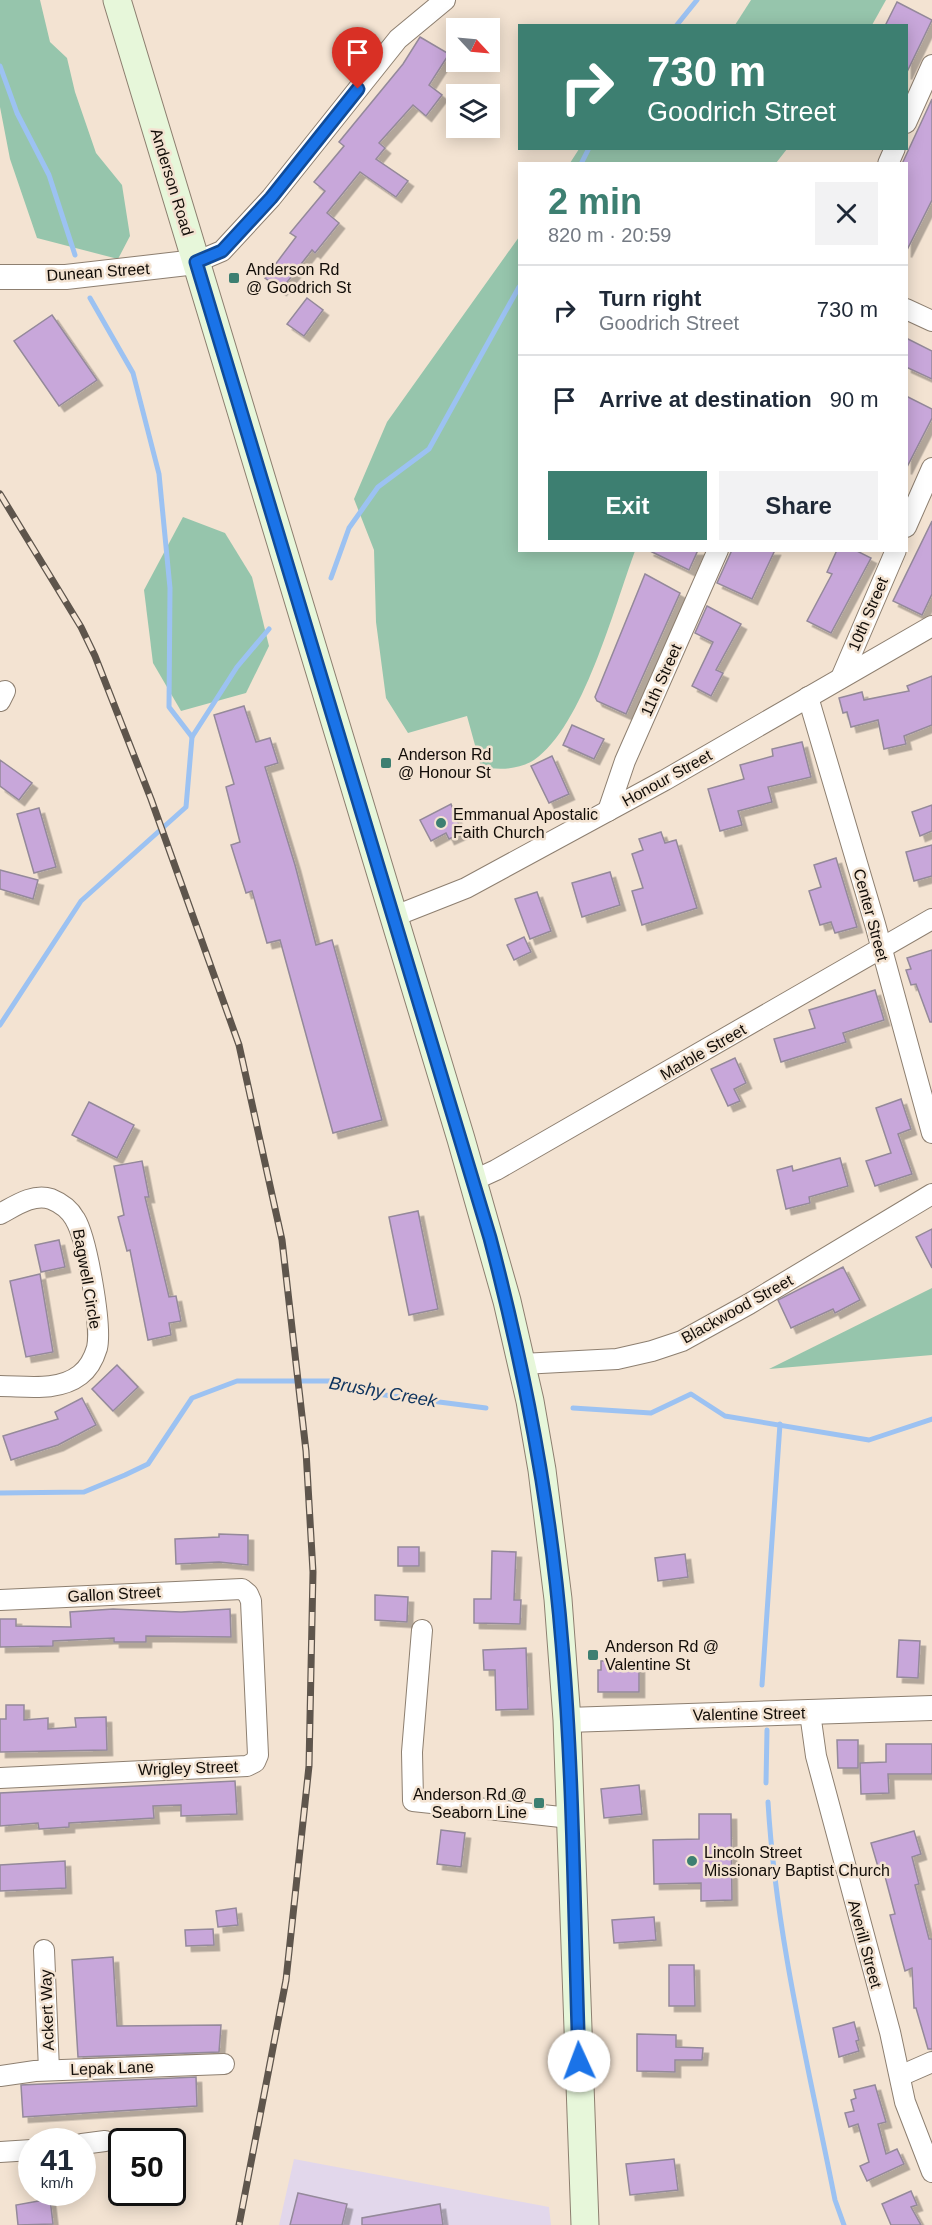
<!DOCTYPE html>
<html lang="en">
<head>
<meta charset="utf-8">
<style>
  body { margin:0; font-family:Arial,sans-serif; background:#f2f2f3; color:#1f2937; height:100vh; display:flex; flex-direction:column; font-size:22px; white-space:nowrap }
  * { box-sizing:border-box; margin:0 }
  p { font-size:20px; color:#747a83 }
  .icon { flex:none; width:33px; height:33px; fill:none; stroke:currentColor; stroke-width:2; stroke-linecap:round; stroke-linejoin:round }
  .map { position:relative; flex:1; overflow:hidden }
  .sheet { position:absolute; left:518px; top:162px; width:390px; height:390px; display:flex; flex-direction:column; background:#fff; border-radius:0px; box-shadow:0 3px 15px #0003 }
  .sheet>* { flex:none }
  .banner { position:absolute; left:518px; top:24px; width:390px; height:126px; border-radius:0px; box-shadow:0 3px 15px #0003; background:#3d7f71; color:#fff; overflow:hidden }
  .needle { width:39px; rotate:116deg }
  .tools { position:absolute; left:446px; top:18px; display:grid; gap:12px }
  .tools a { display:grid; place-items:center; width:54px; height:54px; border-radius:0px; background:#fff; box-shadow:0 3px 15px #0003; font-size:30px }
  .speed { position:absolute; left:18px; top:2128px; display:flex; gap:12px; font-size:30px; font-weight:700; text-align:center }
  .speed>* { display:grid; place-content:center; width:78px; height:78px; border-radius:50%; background:#fff; box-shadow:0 3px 15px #0003; line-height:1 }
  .speed small { font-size:15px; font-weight:400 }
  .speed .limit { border:3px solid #111; border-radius:9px; background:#fff; color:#111 }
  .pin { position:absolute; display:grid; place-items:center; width:51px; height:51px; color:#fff; margin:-62px -26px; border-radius:50% 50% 50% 0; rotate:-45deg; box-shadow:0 0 6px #0007 }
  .pin .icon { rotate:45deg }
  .me { position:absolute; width:66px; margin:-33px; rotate:358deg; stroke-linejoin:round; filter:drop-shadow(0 0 4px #0008) }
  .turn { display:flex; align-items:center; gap:21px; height:126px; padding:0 30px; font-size:27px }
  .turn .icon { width:78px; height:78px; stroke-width:2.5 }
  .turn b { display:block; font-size:42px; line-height:51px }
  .round { display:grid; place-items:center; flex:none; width:63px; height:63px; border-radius:0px; background:#f2f2f3 }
  .headline { display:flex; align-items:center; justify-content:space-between; height:102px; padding:0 30px }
  h1 { font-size:36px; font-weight:700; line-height:45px; color:#3d7f71 }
  .action { display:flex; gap:12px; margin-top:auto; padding:12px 30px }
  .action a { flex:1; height:69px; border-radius:0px; background:#3d7f71; color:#fff; font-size:24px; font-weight:700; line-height:69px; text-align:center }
  .action a+a { background:#f2f2f3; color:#1f2937 }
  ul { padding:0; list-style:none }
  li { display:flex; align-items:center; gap:18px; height:90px; padding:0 30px; border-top:2px solid #e0e1e3 }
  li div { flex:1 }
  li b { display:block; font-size:22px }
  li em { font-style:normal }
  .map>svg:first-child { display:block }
</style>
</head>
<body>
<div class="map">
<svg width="932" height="2225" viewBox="0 0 932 2225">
  <defs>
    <filter id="shadow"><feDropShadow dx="5.5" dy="5.5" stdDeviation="0" flood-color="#0004"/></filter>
  </defs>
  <rect width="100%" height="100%" fill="#f3e3d2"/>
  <path fill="#e2d7eb" d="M294,2159L549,2207L551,2225H279Z"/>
  <g fill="#96c5ac">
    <path d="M0,0H40L50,42L67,58L75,92L96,153L122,185L130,236L118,259L37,238L10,159L0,107Z"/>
    <path d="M751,0H886L872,25H735Z"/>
    <path d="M579,149V148L787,149L776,163H570Z"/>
    <path d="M519,237V550L635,551C614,607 583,727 534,760C518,770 499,770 481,767L467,716L408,733L386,698L376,622L374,550L354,499L387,422Z"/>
    <path d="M183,517L225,533L252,577L269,646L246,693L181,711L153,663L144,590Z"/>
    <path d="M932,1288V1355L769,1369Z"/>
  </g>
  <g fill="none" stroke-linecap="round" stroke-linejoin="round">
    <g stroke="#9cc2f2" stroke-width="5">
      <path d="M676,26L697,0"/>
      <path d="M0,66L17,113L49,175L75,255"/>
      <path d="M581,164L589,148"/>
      <path d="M90,298L133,373L159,474L170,588L169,707L192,737"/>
      <path d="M331,578L349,528L378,487L429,449L519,287"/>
      <path d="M0,1025L81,901L186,807L192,737L237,667L269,629"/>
      <path d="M573,1408L651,1413L691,1394L725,1416L869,1440L932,1419"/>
      <path d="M0,1493L84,1492L125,1475L148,1464L192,1398L237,1381H338L369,1393L486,1408"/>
      <path d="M762,1685L780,1424"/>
      <path d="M766,1783L767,1730"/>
      <path d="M768,1802C776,1937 809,2069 835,2200L844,2225"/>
    </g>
  </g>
  <g fill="#c8a7da" stroke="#94899a" stroke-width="1.5" filter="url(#shadow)">
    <path d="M897,2L932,20L906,74V26H885Z"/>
    <path d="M420,37L449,54L429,85L442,95L426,116L413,105L379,143L385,148L376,159L408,181L396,197L360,172L327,213L339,223L315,253L312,250L281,290L265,278L296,237L290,233L325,191L314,182L344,146L339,142L403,64Z"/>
    <path d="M932,99V200L906,252V164H902Z"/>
    <path d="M307,298L323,310L304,336L287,324Z"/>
    <path d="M52,315L97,380L59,406L14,341Z"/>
    <path d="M906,338L932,351V379L906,367Z"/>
    <path d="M906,396L932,409V418L906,469Z"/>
    <path d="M932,521V594L922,615L893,601Z"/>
    <path d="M648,550H698L689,570Z"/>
    <path d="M732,550H775L752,599L717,583Z"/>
    <path d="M837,550H855L871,558L831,633L807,621L832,574L827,572Z"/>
    <path d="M645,574L680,593L626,714L597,701L595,697Z"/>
    <path d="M707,606L741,624L716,670L723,673L711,696L692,686L713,642L695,633Z"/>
    <path d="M932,676V725L904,736L906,744L884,749L878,720L851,727L847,712L843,713L839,698L862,692L864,700L909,691L907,686Z"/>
    <path d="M244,706L256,742L270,738L278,763L265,767L295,865L316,945L332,940L382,1120L333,1133L280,940L267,943L252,891L246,893L231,845L240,842L226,787L234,784L214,715Z"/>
    <path d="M572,725L604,739L594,759L563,745Z"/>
    <path d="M802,742L811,777L768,787L772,802L738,811L742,825L720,831L708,789L744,779L740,765L773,756L772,749Z"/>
    <path d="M552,756L569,794L549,803L531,766Z"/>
    <path d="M0,760L32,783L19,800L0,786Z"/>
    <path d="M451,804L462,833L449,839L446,833L431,841L420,820Z"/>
    <path d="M932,805V831L920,836L912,812Z"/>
    <path d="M39,808L56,867L34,873L17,814Z"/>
    <path d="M661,832L665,843L676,840L697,908L642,925L632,891L643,888L632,854L643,850L639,839Z"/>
    <path d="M932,845V876L914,881L906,852Z"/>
    <path d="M836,858L857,927L835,933L831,922L820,925L809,891L821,887L814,865Z"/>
    <path d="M0,870L38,880L33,899L0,889Z"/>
    <path d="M610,872L620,905L582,917L572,883Z"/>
    <path d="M537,892L551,931L530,939L515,899Z"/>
    <path d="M524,937L531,952L514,960L507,945Z"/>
    <path d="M932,950V1022H930L916,984L911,985L906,970L911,969L907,958Z"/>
    <path d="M875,990L884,1020L843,1033L846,1042L781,1062L774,1039L815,1028L809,1010Z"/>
    <path d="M735,1058L746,1083L734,1089L740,1101L728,1106L711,1069Z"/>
    <path d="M901,1099L911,1129L898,1134L912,1174L875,1186L866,1161L891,1153L876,1108Z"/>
    <path d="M89,1102L134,1125L117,1158L72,1135Z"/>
    <path d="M840,1158L848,1186L809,1197L810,1203L786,1209L777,1170L792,1166L793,1171Z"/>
    <path d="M142,1161L149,1197H145L169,1297L176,1296L181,1321L169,1323L171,1335L148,1340L130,1250L127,1251L118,1217L124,1215L114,1166Z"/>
    <path d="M418,1211L438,1309L409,1315L389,1217Z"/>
    <path d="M932,1229V1268L916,1237Z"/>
    <path d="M59,1240L65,1267L41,1272L35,1245Z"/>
    <path d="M843,1267L860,1300L835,1313L833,1309L791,1328L778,1300Z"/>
    <path d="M40,1274L53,1352L26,1357L10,1281Z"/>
    <path d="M117,1365L138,1387L113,1411L92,1389Z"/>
    <path d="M82,1398L96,1425L58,1445L11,1460L3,1436L58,1419L55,1412Z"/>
    <path d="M219,1534L248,1535V1565L219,1562L176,1564L175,1539L219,1537Z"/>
    <rect x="398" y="1547" width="21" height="19"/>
    <path d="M492,1551L516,1552L514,1600H521L520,1624L474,1623V1599H491Z"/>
    <path d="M685,1554L688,1577L658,1581L655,1558Z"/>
    <path d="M375,1595L408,1597L407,1622L375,1620Z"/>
    <path d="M113,1609L181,1612L230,1609L231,1637L146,1636V1642H114V1638L53,1641V1646L0,1647V1619H16V1626L71,1627L70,1612Z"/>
    <path d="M899,1640L920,1641L918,1678L897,1677Z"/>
    <path d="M526,1648L528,1709L496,1710L495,1670H484L483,1650Z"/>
    <path d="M639,1660V1692H598V1670H601V1661Z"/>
    <path d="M6,1705H24V1720L48,1718V1729L76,1727L75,1718L106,1717L107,1750L0,1752V1719H6Z"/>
    <path d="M837,1740H858V1768H838Z"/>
    <path d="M886,1744H932V1774H888L889,1793L861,1794L860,1763L886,1762Z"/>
    <path d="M235,1781L237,1814L181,1816V1805L153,1806L154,1818L69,1823V1827L39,1829L38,1823L0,1826V1793Z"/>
    <path d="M639,1785L642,1814L604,1818L601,1789Z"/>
    <path d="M699,1814H731L732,1900L701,1901V1883L654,1884L653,1840L699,1839Z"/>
    <path d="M441,1830L465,1833L461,1867L437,1864Z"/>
    <path d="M914,1831L921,1854L912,1857L919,1884L915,1885L929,1939H932V2049H928L916,2008H914L912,1968L905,1971L890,1915L895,1914L882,1865L878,1867L871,1843Z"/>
    <path d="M65,1861L66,1888L0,1891V1865Z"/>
    <path d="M236,1908L238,1925L218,1927L216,1911Z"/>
    <path d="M654,1917L656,1940L614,1943L612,1920Z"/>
    <path d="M213,1929L214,1945L186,1946L185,1930Z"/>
    <path d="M113,1957L117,2026L221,2025L219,2052L78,2057L72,1960Z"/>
    <path d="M669,1965H694L695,2006H669Z"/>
    <path d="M854,2022L859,2040L856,2041L859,2051L839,2057L833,2028Z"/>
    <path d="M637,2034L676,2035V2047L703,2048L702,2060H675V2072L637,2071Z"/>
    <path d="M196,2077L197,2106L23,2117L21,2085Z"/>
    <path d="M875,2085L886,2122L878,2124L886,2154L897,2149L904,2164L867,2181L860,2166L869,2162L858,2124L849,2127L845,2113L854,2111L851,2100L856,2098L854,2090Z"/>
    <path d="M674,2159L678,2190L630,2195L626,2164Z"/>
    <path d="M911,2191L917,2205L911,2207L921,2225H891L882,2204Z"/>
    <path d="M298,2193L347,2204L342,2225H290Z"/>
    <path d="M50,2199L53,2224L18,2225L16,2205Z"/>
    <path d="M440,2204L443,2225H362V2218Z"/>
  </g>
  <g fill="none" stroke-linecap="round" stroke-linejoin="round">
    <g stroke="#8d7f70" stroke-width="22">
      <g id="minor">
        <path d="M906,123L932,65"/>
        <path d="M888,164L895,148"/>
        <path d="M196,262L222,251L271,198L398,39L445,0"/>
        <path d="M906,309L932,321"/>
        <path d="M906,527L932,468"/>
        <path d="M841,678L896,550"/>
        <path d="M808,697L875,924L932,1133"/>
        <path d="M0,701L5,691"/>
        <path d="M608,811L625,761L718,550"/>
        <path d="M395,916L466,888L665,780L932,626"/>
        <path d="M472,1181L496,1170L932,919"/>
        <path d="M0,1214C15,1206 33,1193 51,1199C61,1203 70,1210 75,1219C87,1239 102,1326 97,1348C94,1358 88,1369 80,1375C58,1392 26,1386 0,1386"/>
        <path d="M522,1364L617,1359L652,1351L682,1341L749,1304L932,1194"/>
        <path d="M0,1600L242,1589L248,1594L251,1601L258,1755L255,1762L247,1766L0,1778"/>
        <path d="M422,1630L412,1752L413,1801L570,1818"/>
        <path d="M810,1713L816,1756L890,2032L905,2102L932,2172"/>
        <path d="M44,1950L49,2070"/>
        <path d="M0,2076L35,2071L224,2064"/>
        <path d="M900,2076L932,2062"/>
        <path d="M82,2144L105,2141"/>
        <path d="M0,2152L32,2150"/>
      </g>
    </g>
    <g stroke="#8d7f70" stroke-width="26">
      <g id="tertiary">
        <path d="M0,277H66L196,262"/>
        <path d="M567,1720L932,1708"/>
      </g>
    </g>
    <g stroke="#8d7f70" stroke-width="29">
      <path id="secondary" d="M117,0L461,1139L507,1301L530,1401L542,1470L558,1599L567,1720L585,2225"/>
    </g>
    <use href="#minor" stroke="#fff" stroke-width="20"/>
    <use href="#tertiary" stroke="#fff" stroke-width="24"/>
    <use href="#secondary" stroke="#e7f7da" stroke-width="27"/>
    <g stroke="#5e554c" stroke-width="7">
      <path id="rail" d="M0,494L81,627L95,656L151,799L239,1045L282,1240L306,1451L313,1572L309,1766L286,1980L239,2225"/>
    </g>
    <use href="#rail" stroke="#f3e3d2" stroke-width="4.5" stroke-dasharray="14" stroke-linecap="butt"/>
  </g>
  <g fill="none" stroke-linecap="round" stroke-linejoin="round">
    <g stroke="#114b97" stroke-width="15">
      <path id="route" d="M358,89L271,198L222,251L196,262L490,1238C525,1371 551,1506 562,1644C574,1782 574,1922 579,2061"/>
    </g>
    <use href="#route" stroke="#1a73e8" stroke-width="10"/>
  </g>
  <g fill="#3d7f71" stroke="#f3e3d2" stroke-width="2">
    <rect x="228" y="272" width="12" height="12" rx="3"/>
    <rect x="380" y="757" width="12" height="12" rx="3"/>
    <circle cx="441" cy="823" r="6"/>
    <rect x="587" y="1649" width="12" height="12" rx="3"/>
    <rect x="533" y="1797" width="12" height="12" rx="3"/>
    <circle cx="692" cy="1861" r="6"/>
  </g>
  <g text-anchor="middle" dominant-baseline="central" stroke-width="5" stroke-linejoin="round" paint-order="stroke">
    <g font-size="16" fill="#120d08" stroke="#f3e3d2">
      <text transform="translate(172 182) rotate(73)">Anderson Road</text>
      <text transform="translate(98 272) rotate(-4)">Dunean Street</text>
      <text transform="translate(868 614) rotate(-67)">10th Street</text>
      <text transform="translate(661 680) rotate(-66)">11th Street</text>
      <text transform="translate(667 778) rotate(-29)">Honour Street</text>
      <text transform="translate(871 915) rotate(75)">Center Street</text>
      <text transform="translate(703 1052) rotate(-30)">Marble Street</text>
      <text transform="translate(87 1279) rotate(80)">Bagwell Circle</text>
      <text transform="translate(737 1309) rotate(-29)">Blackwood Street</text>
      <text transform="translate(114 1594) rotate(-3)">Gallon Street</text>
      <text transform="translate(749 1714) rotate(-1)">Valentine Street</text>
      <text transform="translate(188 1768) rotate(-2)">Wrigley Street</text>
      <text transform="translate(865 1944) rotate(75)">Averill Street</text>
      <text transform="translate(47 2010) rotate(-92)">Ackert Way</text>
      <text transform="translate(112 2068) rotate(-2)">Lepak Lane</text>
    </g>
    <g font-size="16" fill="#120d08" stroke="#f3e3d2" text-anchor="start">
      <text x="246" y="269">Anderson Rd<tspan x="246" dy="18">@ Goodrich St</tspan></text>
      <text x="398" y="754">Anderson Rd<tspan x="398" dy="18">@ Honour St</tspan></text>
      <text x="453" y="814">Emmanual Apostalic<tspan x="453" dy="18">Faith Church</tspan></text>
      <text x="605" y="1646">Anderson Rd @<tspan x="605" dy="18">Valentine St</tspan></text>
      <text x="527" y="1794" text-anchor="end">Anderson Rd @<tspan x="527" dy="18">Seaborn Line</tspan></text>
      <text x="704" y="1852">Lincoln Street<tspan x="704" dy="18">Missionary Baptist Church</tspan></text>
    </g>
    <g font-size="18" font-style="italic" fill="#0d335e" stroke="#f3e3d2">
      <text transform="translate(383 1392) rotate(10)">Brushy Creek</text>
    </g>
  </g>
</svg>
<div class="tools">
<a><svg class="needle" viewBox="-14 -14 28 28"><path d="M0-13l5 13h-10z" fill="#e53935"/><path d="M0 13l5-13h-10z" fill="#747a83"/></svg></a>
<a><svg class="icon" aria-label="layers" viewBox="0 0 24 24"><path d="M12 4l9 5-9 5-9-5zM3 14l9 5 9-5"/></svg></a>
</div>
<div class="speed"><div>41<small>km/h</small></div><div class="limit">50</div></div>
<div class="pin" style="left:358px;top:89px;background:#d93025"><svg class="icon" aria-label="arrive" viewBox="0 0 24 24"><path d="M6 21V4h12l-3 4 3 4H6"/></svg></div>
<svg class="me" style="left:579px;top:2061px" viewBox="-20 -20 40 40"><circle r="19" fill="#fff"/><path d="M0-13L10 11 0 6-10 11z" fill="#1a73e8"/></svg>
<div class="banner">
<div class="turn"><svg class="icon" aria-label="right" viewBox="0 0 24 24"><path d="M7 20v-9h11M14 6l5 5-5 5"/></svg><div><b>730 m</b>Goodrich Street</div></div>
</div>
<section class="sheet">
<div class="headline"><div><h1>2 min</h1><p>820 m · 20:59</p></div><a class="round"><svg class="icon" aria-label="close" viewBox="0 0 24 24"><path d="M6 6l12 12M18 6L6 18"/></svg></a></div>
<ul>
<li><svg class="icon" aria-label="right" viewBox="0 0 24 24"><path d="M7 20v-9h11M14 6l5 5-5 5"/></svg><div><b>Turn right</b><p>Goodrich Street</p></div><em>730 m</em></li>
<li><svg class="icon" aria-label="arrive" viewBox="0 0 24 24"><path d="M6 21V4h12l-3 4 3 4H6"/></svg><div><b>Arrive at destination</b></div><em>90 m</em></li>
</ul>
<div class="action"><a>Exit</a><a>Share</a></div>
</section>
</div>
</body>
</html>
